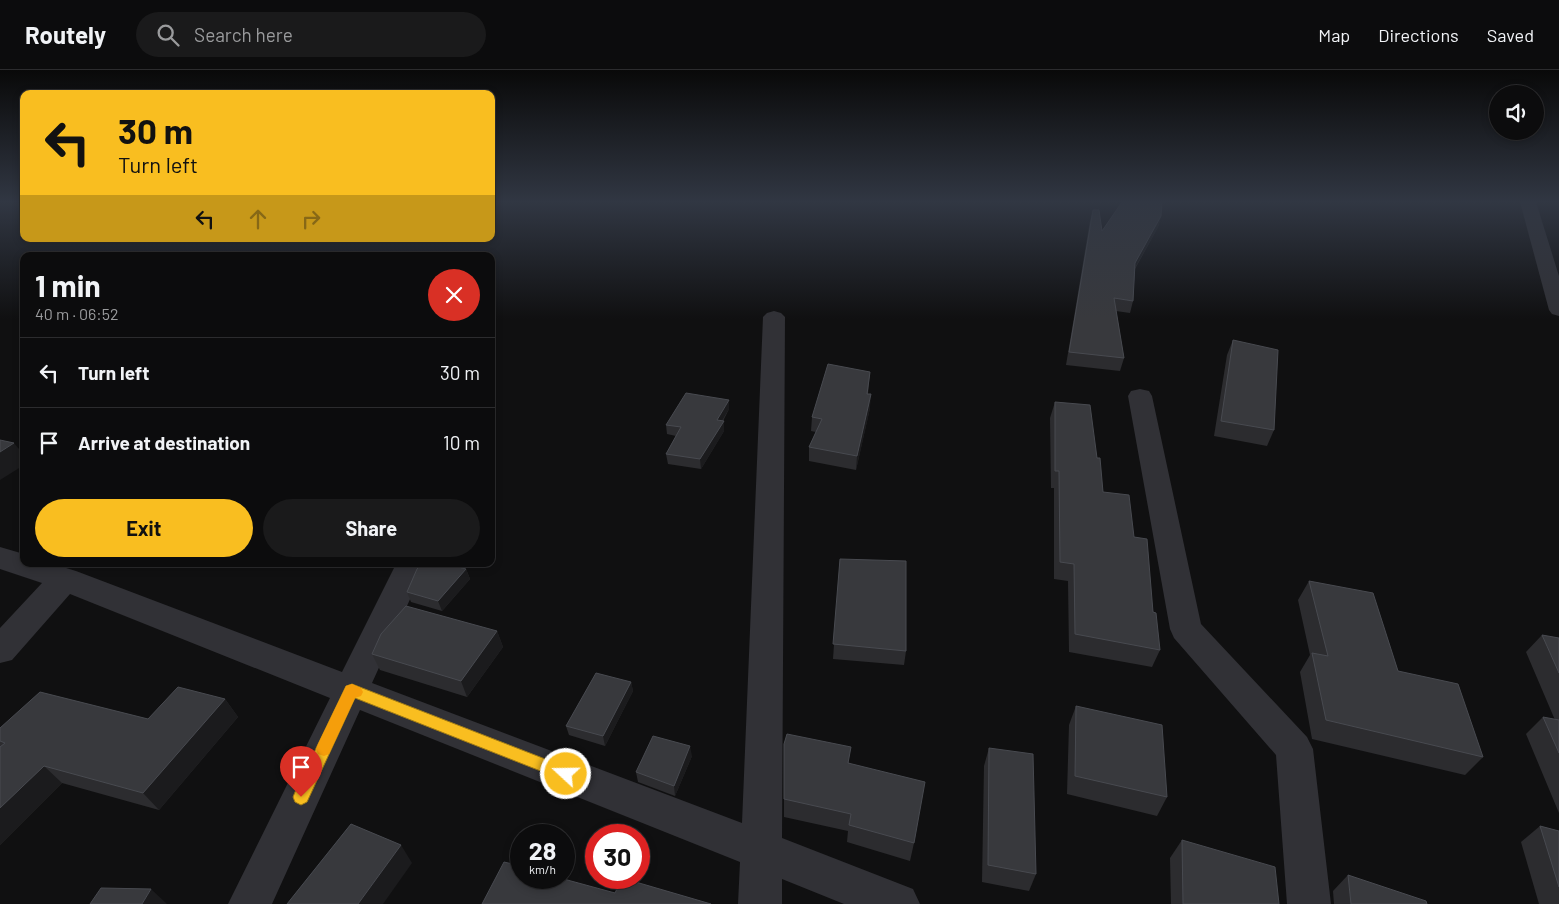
<!DOCTYPE html>
<html lang="en">
<head>
<meta charset="utf-8">
<style>
  body { margin:0; font-family:Barlow,sans-serif; background:#1a1a1b; color:#f1f3f6; height:100vh; display:flex; flex-direction:column; font-size:19px; white-space:nowrap }
  * { box-sizing:border-box; margin:0 }
  p { font-size:16px; color:#9a9b9d }
  .icon { flex:none; width:28px; height:28px; fill:none; stroke:currentColor; stroke-width:2; stroke-linecap:round; stroke-linejoin:round }
  .map { position:relative; flex:1; overflow:hidden }
  .drawer { position:absolute; left:20px; top:182px; width:475px; height:315px; display:flex; flex-direction:column; background:#0c0c0d; border-radius:10px; box-shadow:0 2px 8px #0003,0 0 0 1px #2c2c2e }
  .drawer>* { flex:none }
  .guide { position:absolute; left:20px; top:20px; width:475px; height:152px; border-radius:10px; box-shadow:0 2px 8px #0003,0 0 0 1px #2c2c2e; background:#f9be20; color:#111; overflow:hidden }
  .buttons { position:absolute; left:1489px; top:15px; display:grid; gap:10px }
  .buttons a { display:grid; place-items:center; width:55px; height:55px; border-radius:50%; background:#0c0c0d; box-shadow:0 2px 8px #0003,0 0 0 1px #2c2c2e; font-size:25px }
  .speed { position:absolute; left:510px; top:754px; display:flex; gap:10px; font-size:25px; font-weight:700; text-align:center }
  .speed>* { display:grid; place-content:center; width:65px; height:65px; border-radius:50%; background:#0c0c0d; box-shadow:0 2px 8px #0003,0 0 0 1px #2c2c2e; line-height:1 }
  .speed small { font-size:12px; font-weight:400 }
  .speed .limit { border:8px solid #d22; background:#fff; color:#111 }
  .pin { position:absolute; display:grid; place-items:center; width:42px; height:42px; color:#fff; margin:-51px -21px; border-radius:50% 50% 50% 0; rotate:-45deg; box-shadow:0 0 5px #0007 }
  .pin .icon { rotate:45deg }
  .me { position:absolute; width:55px; margin:-28px; rotate:291deg; stroke-linejoin:round; filter:drop-shadow(0 0 4px #0008) }
  .turn { display:flex; align-items:center; gap:18px; height:105px; padding:0 15px; font-size:22px }
  .turn .icon { width:65px; height:65px; stroke-width:2.5 }
  .turn b { display:block; font-size:35px; line-height:42px }
  .lanes { display:flex; align-items:center; height:48px; padding:0 15px; background:#0003; justify-content:center; gap:25px; direction:ltr }
  .lanes .off { opacity:.35 }
  .round { display:grid; place-items:center; flex:none; width:52px; height:52px; border-radius:26px; background:#1a1a1b }
  .overview { display:flex; align-items:center; justify-content:space-between; height:85px; padding:0 15px }
  h1 { font-size:30px; font-weight:700; line-height:38px }
  .action { display:flex; gap:10px; margin-top:auto; padding:10px 15px }
  .action a { flex:1; height:58px; border-radius:30px; background:#f9be20; color:#111; font-size:20px; font-weight:700; line-height:58px; text-align:center }
  .action a+a { background:#1a1a1b; color:#f1f3f6 }
  ul { padding:0; list-style:none }
  li { display:flex; align-items:center; gap:15px; height:70px; padding:0 15px; border-top:1px solid #2c2c2e }
  li div { flex:1 }
  li b { display:block; font-size:19px }
  li em { font-style:normal }
  header { display:flex; align-items:center; gap:30px; box-sizing:border-box; height:70px; padding:0 25px; background:#0c0c0d; border-bottom:1px solid #2c2c2e }
  header strong { font-size:24px }
  nav { display:flex; gap:28px; margin-inline-start:auto; font-size:18px }
  .search { width:350px; height:45px; background:#1a1a1b; display:flex; align-items:center; gap:12px; box-sizing:border-box; padding:0 18px; border-radius:28px; color:#9a9b9d; font-size:19px }
  .map>svg:first-child { display:block }
</style>
</head>
<body>
<header>
<strong>Routely</strong>
<div class="search"><svg class="icon" aria-label="search" viewBox="0 0 24 24"><circle cx="10" cy="10" r="6"/><path d="M15 15l6 6"/></svg>Search here</div>
<nav><a>Map</a><a>Directions</a><a>Saved</a></nav>
</header>
<div class="map">
<svg width="1559" height="834" viewBox="0 0 1559 834">
  <rect width="100%" height="100%" fill="#101011"/>
  <g fill="none" stroke-linecap="round" stroke-linejoin="round">
    <g fill="#313136" fill-rule="evenodd">
      <path d="M1520,132H1536L1559,206V246L1552,244L1549,240Z"/>
      <path d="M774,241L781,243L785,247L782,768L913,819L920,834H844L782,809V834H738L740,792L360,640L272,834H228L330,628L70,524L12,590L0,593V558L42,513L0,499V477L24,484V494H53L76,501L342,602L396,494H426L372,613L742,753L763,247L767,243Z"/>
      <path d="M1140,319L1149,321L1152,326L1201,554L1307,667L1313,679L1331,834H1287L1276,685L1174,568L1170,559L1128,326L1131,321Z"/>
    </g>
  </g>
  <g fill="#2c2c2f">
    <path d="M1093,140L1102,161L1161,146L1158,157L1135,199L1133,231L1130,243L1116,241L1124,288L1120,301L1066,295L1090,151Z"/>
    <path d="M1233,270L1274,360L1267,376L1214,366L1227,285Z"/>
    <path d="M870,302L868,324L870,338L856,400L809,391V377L816,362L811,361L812,347Z"/>
    <path d="M1055,332L1097,388L1103,422L1134,467L1153,542L1160,580L1152,597L1069,582L1068,511L1054,509V418H1051L1050,348Z"/>
    <path d="M729,339L723,351H724V361L701,399L668,394L666,384L676,366L667,364L666,355Z"/>
    <path d="M840,489L906,581L904,595L833,589Z"/>
    <path d="M466,499L470,509L442,541L411,532L407,522Z"/>
    <path d="M1309,511L1483,687L1465,705L1312,669L1300,602L1310,585L1298,530Z"/>
    <path d="M497,561L503,577L467,627L380,600L372,584Z"/>
    <path d="M1542,565L1559,568V743L1526,664L1543,647L1555,650L1526,582Z"/>
    <path d="M631,612L633,621L605,676L569,665L566,656Z"/>
    <path d="M225,629L238,647L159,740L62,713L0,775V658L148,649Z"/>
    <path d="M1076,636L1167,727L1157,746L1067,724L1069,655Z"/>
    <path d="M784,674L850,693L914,773L910,791L847,772L848,761L784,747Z"/>
    <path d="M989,678L1036,804L1029,821L982,812L984,696Z"/>
    <path d="M692,686L675,726L638,712L636,702Z"/>
    <path d="M1540,756L1559,761V834H1539L1521,772Z"/>
    <path d="M1182,770L1279,834H1171L1170,788Z"/>
    <path d="M1348,805L1427,834H1334L1333,821Z"/>
  </g>
  <g fill="#1b1b1d">
    <path d="M1161,146L1158,157L1131,205L1135,193Z"/>
    <path d="M871,324L870,338L856,400L857,386Z"/>
    <path d="M729,330V339L717,359V350Z"/>
    <path d="M724,351V361L701,399L700,389Z"/>
    <path d="M14,373L24,385V395L0,410V382Z"/>
    <path d="M466,499L470,509L442,541L438,531Z"/>
    <path d="M497,561L503,577L467,627L461,611Z"/>
    <path d="M631,612L633,621L605,676L603,666Z"/>
    <path d="M225,629L238,647L159,740L143,723Z"/>
    <path d="M690,676L692,686L675,726L674,716Z"/>
    <path d="M44,696L62,713L0,775V738Z"/>
    <path d="M401,775L412,793L383,834H358Z"/>
    <path d="M151,819L167,834H142Z"/>
  </g>
  <g fill="#38393d" stroke="#484a50">
    <path d="M1122,132H1162L1161,146L1135,193L1133,231L1114,228L1124,288L1069,282L1093,140H1099L1102,161Z"/>
    <path d="M1233,270L1278,280L1274,360L1221,351Z"/>
    <path d="M828,294L870,302L867,324H871L857,386L809,377L822,349L812,347Z"/>
    <path d="M686,323L729,330L717,350L724,351L700,389L666,384L681,357L666,355Z"/>
    <path d="M1055,332L1090,335L1097,388H1100L1103,422L1129,425L1134,467L1147,469L1153,542L1156,543L1160,580L1075,564L1074,494L1060,492L1059,401H1055Z"/>
    <path d="M0,370L14,373L0,382Z"/>
    <path d="M840,489L906,491V581L833,574Z"/>
    <path d="M422,494H447L466,499L438,531L407,522L417,499Z"/>
    <path d="M1309,511L1373,523L1398,601L1458,614L1483,687L1326,650L1312,583L1328,586Z"/>
    <path d="M406,536L497,561L461,611L372,584L381,564Z"/>
    <path d="M1542,565L1559,568V603Z"/>
    <path d="M596,603L631,612L603,666L566,656Z"/>
    <path d="M178,617L225,629L143,723L44,696L0,738V677L5,673L0,671V658L40,622L148,649Z"/>
    <path d="M1076,636L1162,655L1167,727L1075,706Z"/>
    <path d="M1543,647L1559,650V683Z"/>
    <path d="M787,664L851,677L848,693L925,712L914,773L849,755L851,744L784,729V674Z"/>
    <path d="M653,666L690,676L674,716L636,702Z"/>
    <path d="M989,678L1033,684L1036,804L988,795Z"/>
    <path d="M351,754L401,775L358,834H287Z"/>
    <path d="M1540,756L1559,761V817Z"/>
    <path d="M1182,770L1275,797L1279,834H1183Z"/>
    <path d="M504,792L521,796V808H560L615,823L622,808L711,834H482Z"/>
    <path d="M1348,805L1426,831L1427,834H1351Z"/>
    <path d="M101,818L151,819L142,834H90Z"/>
  </g>
  <linearGradient id="sky" x2="0" y2="1"><stop stop-color="#090909"/><stop offset="0.53" stop-color="#313743"/><stop offset="1" stop-color="#313743" stop-opacity="0"/></linearGradient>
  <rect width="1559" height="249" fill="url(#sky)"/>
  <path fill="#f9be20" stroke="#a27c15" d="M352,614L571,699L574,704L571,709L566,711L355,628L307,732L301,735L295,732L293,727L295,722L346,616Z"/>
  <path fill="#f59e0b" d="M352,614L361,618L363,622L361,626L355,628L329,684L324,686L318,684L316,679L318,674L346,616Z"/>
</svg>
<div class="buttons">
<a><svg class="icon" aria-label="sound" viewBox="0 0 24 24"><path d="M4 9h4l5-4v14l-5-4H4zM17 9q2 3 0 6"/></svg></a>
</div>
<div class="speed"><div>28<small>km/h</small></div><div class="limit">30</div></div>
<div class="pin" style="left:301px;top:727px;background:#d93025"><svg class="icon" aria-label="arrive" viewBox="0 0 24 24"><path d="M6 21V4h12l-3 4 3 4H6"/></svg></div>
<svg class="me" style="left:566px;top:704px" viewBox="-20 -20 40 40"><circle r="17" fill="#f9be20" stroke="#fff" stroke-width="3"/><path d="M0-11L8 9 0 5-8 9z" fill="#fff"/></svg>
<div class="guide">
<div class="turn"><svg class="icon" aria-label="left" viewBox="0 0 24 24"><path d="M17 20v-9H6M10 6l-5 5 5 5"/></svg><div><b>30 m</b>Turn left</div></div>
<div class="lanes"><svg class="icon" aria-label="left" viewBox="0 0 24 24"><path d="M17 20v-9H6M10 6l-5 5 5 5"/></svg><svg class="icon off" aria-label="ahead" viewBox="0 0 24 24"><path d="M12 20V5M6 11l6-6 6 6"/></svg><svg class="icon off" aria-label="right" viewBox="0 0 24 24"><path d="M7 20v-9h11M14 6l5 5-5 5"/></svg></div>
</div>
<section class="drawer">
<div class="overview"><div><h1>1 min</h1><p>40 m · 06:52</p></div><a class="round" style="background:#d93025;color:#fff"><svg class="icon" aria-label="close" viewBox="0 0 24 24"><path d="M6 6l12 12M18 6L6 18"/></svg></a></div>
<ul>
<li><svg class="icon" aria-label="left" viewBox="0 0 24 24"><path d="M17 20v-9H6M10 6l-5 5 5 5"/></svg><div><b>Turn left</b></div><em>30 m</em></li>
<li><svg class="icon" aria-label="arrive" viewBox="0 0 24 24"><path d="M6 21V4h12l-3 4 3 4H6"/></svg><div><b>Arrive at destination</b></div><em>10 m</em></li>
</ul>
<div class="action"><a>Exit</a><a>Share</a></div>
</section>
</div>
</body>
</html>
